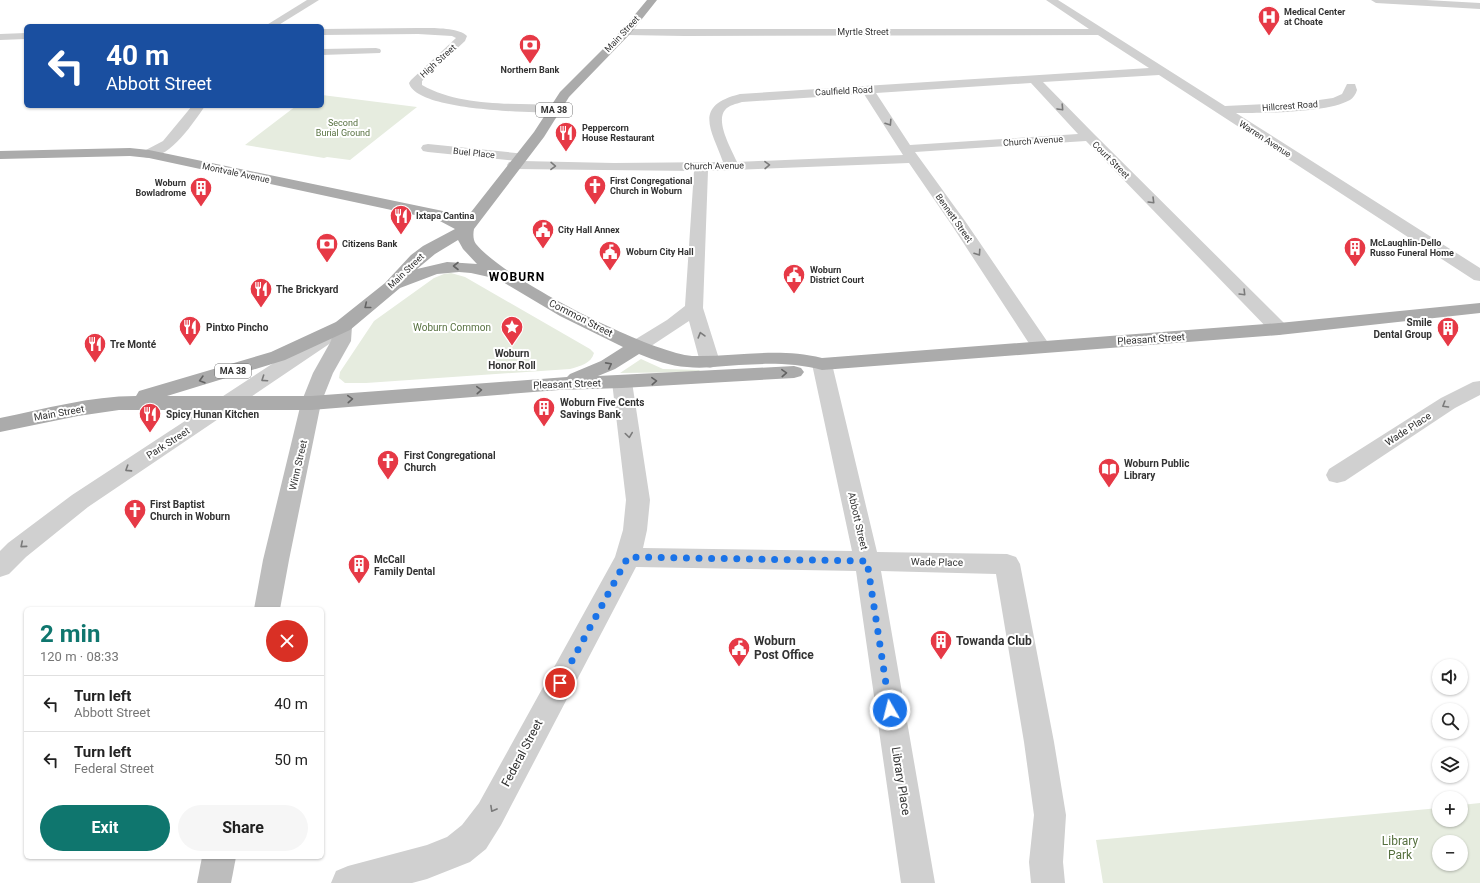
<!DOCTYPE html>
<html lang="en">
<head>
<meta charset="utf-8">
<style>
  body { margin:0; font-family:Roboto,sans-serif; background:#f6f6f6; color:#222; height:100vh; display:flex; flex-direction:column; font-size:15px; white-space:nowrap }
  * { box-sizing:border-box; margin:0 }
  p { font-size:13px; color:#767676 }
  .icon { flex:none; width:22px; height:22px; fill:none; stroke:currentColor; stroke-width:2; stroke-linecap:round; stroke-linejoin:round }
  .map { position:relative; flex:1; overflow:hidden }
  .drawer { position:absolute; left:24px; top:607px; width:300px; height:252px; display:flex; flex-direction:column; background:#fff; border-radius:6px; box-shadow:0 1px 3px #0004 }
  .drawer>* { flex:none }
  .banner { position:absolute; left:24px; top:24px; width:300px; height:84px; border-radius:6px; box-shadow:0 1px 3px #0004; background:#1a4fa0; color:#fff; overflow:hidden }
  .tools { position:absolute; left:1432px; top:659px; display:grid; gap:8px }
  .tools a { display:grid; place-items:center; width:36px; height:36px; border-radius:50%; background:#fff; box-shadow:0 1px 3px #0004; font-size:20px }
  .pin { position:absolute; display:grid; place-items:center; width:34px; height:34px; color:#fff; margin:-17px; border:2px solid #fff; border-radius:50%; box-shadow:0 1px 4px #0007 }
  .me { position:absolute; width:44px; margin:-22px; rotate:352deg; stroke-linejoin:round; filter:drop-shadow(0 0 3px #0008) }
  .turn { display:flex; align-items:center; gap:14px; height:84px; padding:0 16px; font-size:18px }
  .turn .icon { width:52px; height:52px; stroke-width:2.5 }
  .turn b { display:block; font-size:28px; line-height:34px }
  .round { display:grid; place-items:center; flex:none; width:42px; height:42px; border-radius:21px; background:#f6f6f6 }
  .overview { display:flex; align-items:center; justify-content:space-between; height:68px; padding:0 16px }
  h1 { font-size:24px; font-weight:700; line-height:30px; color:#0f766e }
  .cta { display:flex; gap:8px; margin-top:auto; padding:8px 16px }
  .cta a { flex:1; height:46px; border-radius:24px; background:#0f766e; color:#fff; font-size:16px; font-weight:700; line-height:46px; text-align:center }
  .cta a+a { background:#f6f6f6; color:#222 }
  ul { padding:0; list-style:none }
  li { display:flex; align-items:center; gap:12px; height:56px; padding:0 16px; border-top:1px solid #e0e0e0 }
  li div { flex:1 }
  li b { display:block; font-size:15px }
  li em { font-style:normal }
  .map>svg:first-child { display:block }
</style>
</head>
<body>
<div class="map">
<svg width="1480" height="883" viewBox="0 0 1480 883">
  <rect width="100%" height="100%" fill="#fff"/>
  <g fill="#e6ecdf" fill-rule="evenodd">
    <path d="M322,95L417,107L350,160L327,157L324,158L245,145L296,106H322Z"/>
    <path d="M451,273L465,277L590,349L594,353C591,364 580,366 570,369L366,383H345L339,378L340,372L374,321L434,278L444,274Z"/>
    <path d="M641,359L663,369L700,370L698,372L620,373Z"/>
    <path d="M1480,803V883H1103L1096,840L1439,808V820H1461V805ZM1439,842H1461V864H1439Z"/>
  </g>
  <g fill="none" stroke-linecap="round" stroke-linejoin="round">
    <g fill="#d0d0d0" fill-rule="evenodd">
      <path d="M307,0H319L277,26H265Z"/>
      <path d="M1046,0H1058L1225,106L1305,102L1333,98L1342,94L1347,84H1355L1357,90C1356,94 1353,98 1350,100C1327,113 1264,113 1236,113L1480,268V281L1474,280L1159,75L1043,82L1094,134L1286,325L1288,329L1286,333L1279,335L1272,333L1086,141L915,152L965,221L1051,347L1048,351L1041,353L1034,351L951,224L909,163L708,171L703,308L720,362L717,366L710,368L703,366L700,362L689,321L645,350L638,352L631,350L628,346L631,342L667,320L685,306L694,171L514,169L509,168L507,165L509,162L517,161L428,152L423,151L421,148L423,145L428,144L526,154L528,157L526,160L522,161L614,163L723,162C712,130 692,106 740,94L1149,68L1098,35L685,36L626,35L621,32L626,29H1089ZM1031,83L1078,134L910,145L876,93ZM864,94L903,155L737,162C732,150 715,122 725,110C729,105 736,104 742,102Z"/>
      <path d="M1371,0H1426L1480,3V9L1376,3Z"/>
      <path d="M418,28C430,28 459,27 467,36L465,41L422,81V85C461,107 510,103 554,105L558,106L560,109L558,112L554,113C529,112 416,111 409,83L411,80L456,38L452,36L418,34L322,35V29Z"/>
      <path d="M26,33V39L0,40V34Z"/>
      <path d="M376,48L380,49L381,51L380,53L322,55V49Z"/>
      <path d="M192,106H205C194,122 167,163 144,157L142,154L144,151L163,141Z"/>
      <path d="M334,326L341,328L343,332L341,336L88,507L26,557L9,574L0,577V551L8,543L72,495L327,328Z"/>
      <path d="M822,358L829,360L832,364L877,552L1007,554L1016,557L1020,564L1054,742L1066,815L1063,862L1065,883H1031L1029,862L1034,815L1024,742L996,574L881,571L935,883H901L856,571L636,567L501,825L486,849L470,862L427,879L412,883H331L336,871L348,866L427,845L447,837L462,825L479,803L615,557L623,530L626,500L612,382L615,378L622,376L629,378L632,382L650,500L647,530L643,548L852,551L812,364L815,360Z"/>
      <path d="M1480,381V395L1455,408L1345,481L1337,483L1329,481L1326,475L1329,469L1441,398L1473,382Z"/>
    </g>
    <g fill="#bdbdbd" fill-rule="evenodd">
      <path d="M343,320L350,322L352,326L351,341L333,373L321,403L289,560L280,609H254L263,560L301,403L313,373L331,341L334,326L336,322Z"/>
      <path d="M202,857H236L231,883H197Z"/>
    </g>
    <path fill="#ababab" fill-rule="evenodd" d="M647,0H657L630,34L569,97L544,137L474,229C473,234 473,240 476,244C504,279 648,352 692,356C738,357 776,347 822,358L1279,323L1480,303V313L1279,335L822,370C795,363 767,363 739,365C722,366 704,369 687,367C670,366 654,360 639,354L615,369L598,376L794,366L801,368L804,372L801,376L794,378L622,388L559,390L311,410H119L78,416L0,432V418C45,409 90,396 136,396L139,391L271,352L336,322L385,283L411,255L423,246L455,229L438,220L149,158L130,156L0,159V151L130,148L149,150L443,211L464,221L534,132L560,92L622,30ZM458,240L463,249L477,264L447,262L417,269L435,254ZM459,272L471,273L498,279L560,316L623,347L601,361L570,374L567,377L311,396H167L285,360L350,330L400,288L437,274Z"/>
  </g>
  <defs><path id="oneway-chevron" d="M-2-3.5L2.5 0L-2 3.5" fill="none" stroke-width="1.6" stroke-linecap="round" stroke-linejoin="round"/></defs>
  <g stroke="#7a7a7a">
    <use href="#oneway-chevron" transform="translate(1061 108) rotate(47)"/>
    <use href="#oneway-chevron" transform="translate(889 123) rotate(57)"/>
    <use href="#oneway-chevron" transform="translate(767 165) rotate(-1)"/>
    <use href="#oneway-chevron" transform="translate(553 166) rotate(1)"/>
    <use href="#oneway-chevron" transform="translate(1152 201) rotate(45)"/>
    <use href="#oneway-chevron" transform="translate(978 253) rotate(56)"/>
    <use href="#oneway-chevron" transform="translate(1243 293) rotate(45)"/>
    <use href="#oneway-chevron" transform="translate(701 335) rotate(-106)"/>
    <use href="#oneway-chevron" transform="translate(264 379) rotate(146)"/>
    <use href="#oneway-chevron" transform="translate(1445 405) rotate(149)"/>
    <use href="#oneway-chevron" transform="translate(629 435) rotate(82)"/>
    <use href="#oneway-chevron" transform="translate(128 469) rotate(147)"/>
    <use href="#oneway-chevron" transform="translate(23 545) rotate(140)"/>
    <use href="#oneway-chevron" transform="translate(493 809) rotate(119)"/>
  </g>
  <g stroke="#636363">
    <use href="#oneway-chevron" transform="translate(456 266) rotate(-180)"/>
    <use href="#oneway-chevron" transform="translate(367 306) rotate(141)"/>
    <use href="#oneway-chevron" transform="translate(609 365) rotate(-28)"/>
    <use href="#oneway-chevron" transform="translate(784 373) rotate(-3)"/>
    <use href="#oneway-chevron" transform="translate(202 380) rotate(164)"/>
    <use href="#oneway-chevron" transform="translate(654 381) rotate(-3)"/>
    <use href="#oneway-chevron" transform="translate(479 390) rotate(-4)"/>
    <use href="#oneway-chevron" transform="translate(350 399) rotate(-4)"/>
  </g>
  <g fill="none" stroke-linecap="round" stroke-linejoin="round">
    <path stroke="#1a73e8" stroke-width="7" stroke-dasharray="0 12.6" d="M560,683L628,557L867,561L890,710"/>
  </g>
  <defs>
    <g id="hospital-pin" transform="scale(1.15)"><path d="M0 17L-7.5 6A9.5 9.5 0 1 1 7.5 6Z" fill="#e63946" stroke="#fff"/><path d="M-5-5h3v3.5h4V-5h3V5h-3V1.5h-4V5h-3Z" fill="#fff"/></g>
    <g id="bank-pin" transform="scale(1.15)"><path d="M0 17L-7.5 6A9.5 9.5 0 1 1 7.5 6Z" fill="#e63946" stroke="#fff"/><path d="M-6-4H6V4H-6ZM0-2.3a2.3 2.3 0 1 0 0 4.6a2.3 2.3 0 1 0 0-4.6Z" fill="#fff"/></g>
    <g id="restaurant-pin" transform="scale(1.15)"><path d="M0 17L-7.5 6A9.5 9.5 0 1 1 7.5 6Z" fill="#e63946" stroke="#fff"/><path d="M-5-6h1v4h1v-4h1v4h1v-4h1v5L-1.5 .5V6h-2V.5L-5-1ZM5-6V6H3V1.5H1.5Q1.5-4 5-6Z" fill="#fff"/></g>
    <g id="church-pin" transform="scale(1.15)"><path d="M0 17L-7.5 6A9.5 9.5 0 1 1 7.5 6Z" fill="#e63946" stroke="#fff"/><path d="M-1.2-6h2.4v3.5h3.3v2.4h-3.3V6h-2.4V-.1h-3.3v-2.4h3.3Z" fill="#fff"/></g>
    <g id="building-pin" transform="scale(1.15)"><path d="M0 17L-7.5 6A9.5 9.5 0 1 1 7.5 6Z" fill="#e63946" stroke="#fff"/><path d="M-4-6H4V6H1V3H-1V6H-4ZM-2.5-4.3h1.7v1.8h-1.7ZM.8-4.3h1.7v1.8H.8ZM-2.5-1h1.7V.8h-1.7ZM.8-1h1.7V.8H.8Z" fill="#fff"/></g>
    <g id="civic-pin" transform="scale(1.15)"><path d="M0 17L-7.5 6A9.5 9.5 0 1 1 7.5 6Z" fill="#e63946" stroke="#fff"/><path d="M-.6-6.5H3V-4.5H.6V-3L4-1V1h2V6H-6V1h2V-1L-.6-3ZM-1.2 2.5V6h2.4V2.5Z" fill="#fff"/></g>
    <g id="sight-pin" transform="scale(1.15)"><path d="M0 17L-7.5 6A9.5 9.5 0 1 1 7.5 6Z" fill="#e63946" stroke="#fff"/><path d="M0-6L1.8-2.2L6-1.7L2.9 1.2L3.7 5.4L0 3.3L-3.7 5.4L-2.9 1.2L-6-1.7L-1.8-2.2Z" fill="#fff"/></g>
    <g id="library-pin" transform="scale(1.15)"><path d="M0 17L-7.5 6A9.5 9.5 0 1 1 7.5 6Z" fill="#e63946" stroke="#fff"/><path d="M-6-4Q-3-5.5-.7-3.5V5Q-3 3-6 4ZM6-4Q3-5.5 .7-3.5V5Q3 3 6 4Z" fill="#fff"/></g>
  </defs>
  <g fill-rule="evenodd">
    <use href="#hospital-pin" x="1269" y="17"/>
    <use href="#bank-pin" x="530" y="45"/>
    <use href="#restaurant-pin" x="566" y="133"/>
    <use href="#church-pin" x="595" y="186"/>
    <use href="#building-pin" x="201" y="188"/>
    <use href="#restaurant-pin" x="401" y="216"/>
    <use href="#civic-pin" x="543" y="230"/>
    <use href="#bank-pin" x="327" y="244"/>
    <use href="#building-pin" x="1355" y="248"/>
    <use href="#civic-pin" x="610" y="252"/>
    <use href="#civic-pin" x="794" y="275"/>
    <use href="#restaurant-pin" x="261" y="289"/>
    <use href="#restaurant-pin" x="190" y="327"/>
    <use href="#sight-pin" x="512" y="327"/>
    <use href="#building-pin" x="1448" y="328"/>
    <use href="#restaurant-pin" x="95" y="344"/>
    <use href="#building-pin" x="544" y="408"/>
    <use href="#restaurant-pin" x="150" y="414"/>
    <use href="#church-pin" x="388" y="461"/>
    <use href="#library-pin" x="1109" y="469"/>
    <use href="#church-pin" x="135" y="510"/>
    <use href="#building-pin" x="359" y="565"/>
    <use href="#building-pin" x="941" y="641"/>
    <use href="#civic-pin" x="739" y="648"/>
  </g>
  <g text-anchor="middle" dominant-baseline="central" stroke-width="4" stroke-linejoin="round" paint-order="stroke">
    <g font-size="9" font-weight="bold" fill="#333" stroke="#fff" text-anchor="start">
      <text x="1284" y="12">Medical Center<tspan x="1284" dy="10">at Choate</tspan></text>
      <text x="530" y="70" text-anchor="middle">Northern Bank</text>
      <text x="582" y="128">Peppercorn<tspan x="582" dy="10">House Restaurant</tspan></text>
      <text x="610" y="181">First Congregational<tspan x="610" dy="10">Church in Woburn</tspan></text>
      <text x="186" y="183" text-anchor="end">Woburn<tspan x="186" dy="10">Bowladrome</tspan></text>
      <text x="416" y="216">Ixtapa Cantina</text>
      <text x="558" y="230">City Hall Annex</text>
      <text x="1370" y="243">McLaughlin-Dello<tspan x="1370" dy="10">Russo Funeral Home</tspan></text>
      <text x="342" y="244">Citizens Bank</text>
      <text x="626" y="252">Woburn City Hall</text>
      <text x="810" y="270">Woburn<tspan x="810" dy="10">District Court</tspan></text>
    </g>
    <g font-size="9" fill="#333" stroke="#fff">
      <text x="863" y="32">Myrtle Street</text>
      <text transform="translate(622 34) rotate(-47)">Main Street</text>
      <text transform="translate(438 61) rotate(-42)">High Street</text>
      <text transform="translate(844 91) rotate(-3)">Caulfield Road</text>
      <text transform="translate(1290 106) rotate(-4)">Hillcrest Road</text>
      <text transform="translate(1265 139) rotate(33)">Warren Avenue</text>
      <text transform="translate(1033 141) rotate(-4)">Church Avenue</text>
      <text transform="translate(474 153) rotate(6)">Buel Place</text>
      <text transform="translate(1111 160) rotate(45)">Court Street</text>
      <text transform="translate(714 166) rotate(-1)">Church Avenue</text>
      <text transform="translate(236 173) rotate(12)">Montvale Avenue</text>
      <text transform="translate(954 218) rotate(55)">Bennett Street</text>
      <text transform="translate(406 271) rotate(-44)">Main Street</text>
    </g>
    <g fill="#fff" stroke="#707070" stroke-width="1">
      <rect x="536" y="103" width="36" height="14" rx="3"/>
      <rect x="215" y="364" width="36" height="14" rx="3"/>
    </g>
    <g font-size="9" font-weight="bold" fill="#333">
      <text x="554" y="110">MA 38</text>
      <text x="233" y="371">MA 38</text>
    </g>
    <g font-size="9" fill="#56703f" stroke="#fff">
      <text x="343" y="123">Second<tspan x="343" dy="10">Burial Ground</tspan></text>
    </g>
    <g font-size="10" font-weight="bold" fill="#333" stroke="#fff" text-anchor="start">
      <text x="276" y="289">The Brickyard</text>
      <text x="1432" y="322" text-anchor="end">Smile<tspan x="1432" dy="12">Dental Group</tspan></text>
      <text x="206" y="327">Pintxo Pincho</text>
      <text x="110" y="344">Tre Monté</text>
      <text x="512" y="353" text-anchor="middle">Woburn<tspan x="512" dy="12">Honor Roll</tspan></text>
      <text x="560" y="402">Woburn Five Cents<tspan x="560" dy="12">Savings Bank</tspan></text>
      <text x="166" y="414">Spicy Hunan Kitchen</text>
      <text x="404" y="455">First Congregational<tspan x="404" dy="12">Church</tspan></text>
      <text x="1124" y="463">Woburn Public<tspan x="1124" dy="12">Library</tspan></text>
      <text x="150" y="504">First Baptist<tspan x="150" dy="12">Church in Woburn</tspan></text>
      <text x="374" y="559">McCall<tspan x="374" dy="12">Family Dental</tspan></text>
    </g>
    <g font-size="10" fill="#333" stroke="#fff">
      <text transform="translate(581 318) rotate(27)">Common Street</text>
      <text transform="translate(1151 339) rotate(-4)">Pleasant Street</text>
      <text transform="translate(567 384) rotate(-2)">Pleasant Street</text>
      <text transform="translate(59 413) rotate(-10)">Main Street</text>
      <text transform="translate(1408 429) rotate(-33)">Wade Place</text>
      <text transform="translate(168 443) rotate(-33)">Park Street</text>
      <text transform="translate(298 465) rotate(-77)">Winn Street</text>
      <text transform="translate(858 521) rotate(77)">Abbott Street</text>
      <text transform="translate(937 562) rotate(1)">Wade Place</text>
    </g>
    <g font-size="10" fill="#56703f" stroke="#fff">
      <text x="452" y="327">Woburn Common</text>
    </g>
    <g font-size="12" font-weight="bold" letter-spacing="1" fill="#000" stroke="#fff">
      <text x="517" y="277">WOBURN</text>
    </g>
    <g font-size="12" font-weight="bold" fill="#333" stroke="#fff" text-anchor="start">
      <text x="754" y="641">Woburn<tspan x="754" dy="14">Post Office</tspan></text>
      <text x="956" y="641">Towanda Club</text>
    </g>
    <g font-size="12" fill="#333" stroke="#fff">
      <text transform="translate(522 753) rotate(-62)">Federal Street</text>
      <text transform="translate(901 781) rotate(81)">Library Place</text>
    </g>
    <g font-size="12" fill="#56703f" stroke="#fff">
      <text x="1400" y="841">Library<tspan x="1400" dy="14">Park</tspan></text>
    </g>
  </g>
</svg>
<div class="tools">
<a><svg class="icon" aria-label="sound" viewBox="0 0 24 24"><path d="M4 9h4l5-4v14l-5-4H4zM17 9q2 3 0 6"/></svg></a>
<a><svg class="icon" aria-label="search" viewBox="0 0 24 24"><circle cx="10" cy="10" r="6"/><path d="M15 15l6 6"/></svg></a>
<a><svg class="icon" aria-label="layers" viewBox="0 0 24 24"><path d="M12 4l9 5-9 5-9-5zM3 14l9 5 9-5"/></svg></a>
<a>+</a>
<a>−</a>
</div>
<div class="pin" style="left:560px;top:683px;background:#d93025"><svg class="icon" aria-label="arrive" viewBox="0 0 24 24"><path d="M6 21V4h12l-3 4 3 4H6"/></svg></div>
<svg class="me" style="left:890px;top:710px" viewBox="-20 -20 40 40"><circle r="17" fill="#1a73e8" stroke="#fff" stroke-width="3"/><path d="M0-11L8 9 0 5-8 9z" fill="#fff"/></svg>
<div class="banner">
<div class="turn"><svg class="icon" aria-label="left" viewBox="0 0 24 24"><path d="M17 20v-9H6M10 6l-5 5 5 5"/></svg><div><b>40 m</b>Abbott Street</div></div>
</div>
<section class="drawer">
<div class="overview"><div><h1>2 min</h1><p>120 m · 08:33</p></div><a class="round" style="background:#d93025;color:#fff"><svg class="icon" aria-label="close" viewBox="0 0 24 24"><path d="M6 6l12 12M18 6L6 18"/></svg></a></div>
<ul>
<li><svg class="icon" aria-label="left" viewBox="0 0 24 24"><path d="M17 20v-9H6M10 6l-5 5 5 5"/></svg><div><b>Turn left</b><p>Abbott Street</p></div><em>40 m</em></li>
<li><svg class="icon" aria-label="left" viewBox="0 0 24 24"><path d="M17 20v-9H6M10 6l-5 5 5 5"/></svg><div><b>Turn left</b><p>Federal Street</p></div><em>50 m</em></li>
</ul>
<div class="cta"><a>Exit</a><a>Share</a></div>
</section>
</div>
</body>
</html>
